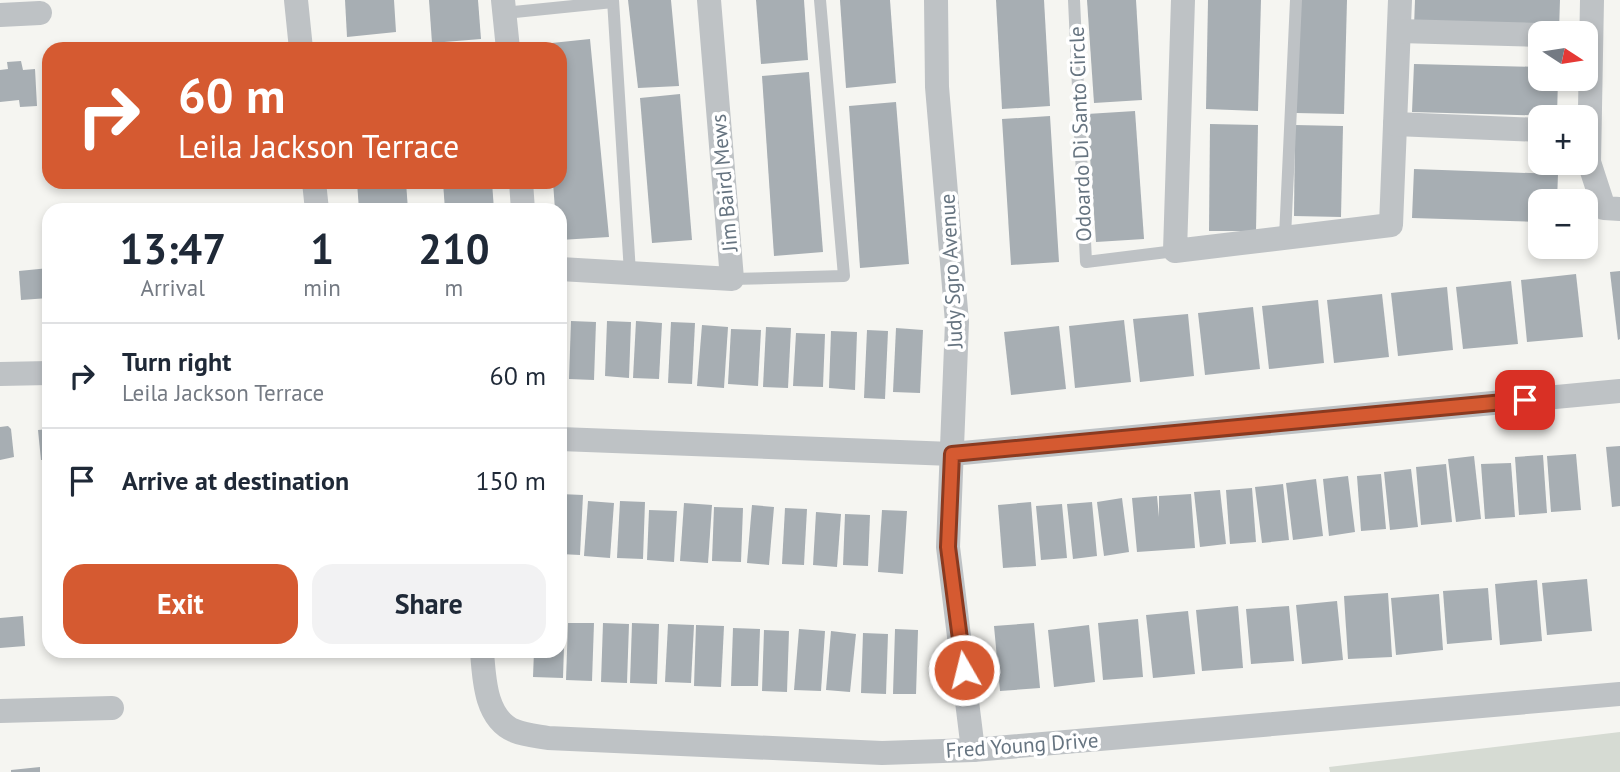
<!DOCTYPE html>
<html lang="en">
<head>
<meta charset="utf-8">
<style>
  body { margin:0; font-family:"PT Sans",sans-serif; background:#f2f2f3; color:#1f2937; height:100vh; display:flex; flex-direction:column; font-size:26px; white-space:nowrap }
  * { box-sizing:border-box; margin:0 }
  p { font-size:23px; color:#747a83 }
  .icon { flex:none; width:38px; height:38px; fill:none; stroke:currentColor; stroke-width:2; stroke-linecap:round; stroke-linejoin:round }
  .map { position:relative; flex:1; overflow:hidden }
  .side { position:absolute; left:42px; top:203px; width:525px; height:455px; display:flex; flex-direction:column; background:#fff; border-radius:21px; box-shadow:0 4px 10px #0003 }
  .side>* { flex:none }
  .guide { position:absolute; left:42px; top:42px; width:525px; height:147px; border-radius:21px; box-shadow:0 4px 10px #0003; background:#d55a31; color:#fff; overflow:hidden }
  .needle { width:46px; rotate:102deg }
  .controls { position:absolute; left:1528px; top:21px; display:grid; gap:14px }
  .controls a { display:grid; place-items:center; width:70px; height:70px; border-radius:14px; background:#fff; box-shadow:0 4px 10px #0003; font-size:35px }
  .pin { position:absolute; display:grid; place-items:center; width:60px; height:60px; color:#fff; margin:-30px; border-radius:14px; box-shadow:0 4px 10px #0006 }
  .me { position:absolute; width:77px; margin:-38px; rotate:352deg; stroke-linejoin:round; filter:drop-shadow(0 0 5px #0008) }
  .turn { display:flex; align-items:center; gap:24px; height:147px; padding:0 21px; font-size:32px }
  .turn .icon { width:91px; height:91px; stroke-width:2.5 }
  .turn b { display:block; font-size:49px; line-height:60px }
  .eta { display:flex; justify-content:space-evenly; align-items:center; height:119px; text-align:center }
  .eta b { font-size:42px; font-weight:600; line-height:49px }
  .button { display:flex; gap:14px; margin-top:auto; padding:14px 21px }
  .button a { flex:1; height:80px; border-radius:21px; background:#d55a31; color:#fff; font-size:28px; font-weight:600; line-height:80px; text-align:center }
  .button a+a { background:#f2f2f3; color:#1f2937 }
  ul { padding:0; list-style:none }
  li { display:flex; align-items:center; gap:21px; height:105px; padding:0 21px; border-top:2px solid #e0e1e3 }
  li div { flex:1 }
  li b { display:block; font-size:26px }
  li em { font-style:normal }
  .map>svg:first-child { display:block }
</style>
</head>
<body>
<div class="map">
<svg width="1620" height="772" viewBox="0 0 1620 772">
  <rect width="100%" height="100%" fill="#f5f5f1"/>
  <path fill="#d6dbd3" d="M1620,732V772H1330L1329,767Z"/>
  <g fill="#a7aeb3">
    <path d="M345,0H394L396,32L347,37Z"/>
    <path d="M429,0H478L481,39L432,43Z"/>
    <path d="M628,0H671L679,86L638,88Z"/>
    <path d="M756,0H804L808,60L761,64Z"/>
    <path d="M840,0H890L896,83L846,88Z"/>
    <path d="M996,0H1044L1050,106L1002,109Z"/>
    <path d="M1087,0H1136L1142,100L1094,103Z"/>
    <path d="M1208,0H1261L1258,111L1206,109Z"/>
    <path d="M1299,0H1347L1344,114L1296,113Z"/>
    <path d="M1415,0H1560L1559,31L1414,27Z"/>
    <path d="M590,39L609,237L560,240V210H555L553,182H560V49H542V44Z"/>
    <path d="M396,45L397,49H369V47Z"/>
    <path d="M21,61L23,70L35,69L37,106L20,107L19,100L0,102V70L8,69L7,62Z"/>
    <path d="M1414,64L1540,67V79H1558L1557,116L1412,112Z"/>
    <path d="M809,72L823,252L774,256L762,76Z"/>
    <path d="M680,94L692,240L652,243L640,98Z"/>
    <path d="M896,102L909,264L860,268L849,106Z"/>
    <path d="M1135,111L1144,239L1096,242L1087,114Z"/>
    <path d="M1050,116L1059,262L1011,265L1002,119Z"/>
    <path d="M1210,124L1258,125L1256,231H1209Z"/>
    <path d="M1295,125L1343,126L1341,217L1294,216Z"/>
    <path d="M1414,169L1558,174L1557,201H1540V222L1412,218Z"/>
    <path d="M357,182H406L408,210H359Z"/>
    <path d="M443,182H492L494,210H445Z"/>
    <path d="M49,268V298L21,300L19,271Z"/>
    <path d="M1620,271V339L1618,340L1610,272Z"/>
    <path d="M1576,274L1583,337L1527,342L1521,280Z"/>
    <path d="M1511,281L1518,344L1463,349L1456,287Z"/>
    <path d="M1447,287L1453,350L1398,356L1391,293Z"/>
    <path d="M1382,294L1389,357L1334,363L1327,300Z"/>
    <path d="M1318,300L1324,363L1269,369L1262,306Z"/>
    <path d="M1253,307L1260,369L1205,375L1198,313Z"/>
    <path d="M1188,314L1194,376L1140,382L1133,319Z"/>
    <path d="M1124,320L1131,382L1075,388L1069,326Z"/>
    <path d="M571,321L596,322L594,380L569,379Z"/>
    <path d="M607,321L631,322L629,378L605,376Z"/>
    <path d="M636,321L662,323L659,379L633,378Z"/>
    <path d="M671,322L695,323L692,384L668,383Z"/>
    <path d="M560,324H566L564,379H560Z"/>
    <path d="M702,325L728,327L724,388L697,386Z"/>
    <path d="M1059,326L1066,389L1011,395L1004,332Z"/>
    <path d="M766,327L791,328L788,388L763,387Z"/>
    <path d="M896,328L923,330L920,393L893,392Z"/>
    <path d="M731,329L761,330L758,386L728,384Z"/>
    <path d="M867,330L888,331L885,399L864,398Z"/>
    <path d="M831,331L857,332L855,390L829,388Z"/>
    <path d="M796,333L825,334L823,387L793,386Z"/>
    <path d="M8,426L11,429L14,457L0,460V427Z"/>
    <path d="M49,429V460H41L38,430Z"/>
    <path d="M1620,446V506L1612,507L1606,447Z"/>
    <path d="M1576,454L1581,510L1551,512L1547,456Z"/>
    <path d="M1543,455L1547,513L1519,515L1515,457Z"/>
    <path d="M1474,456L1481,519L1456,522L1448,459Z"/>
    <path d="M1511,463L1515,517L1485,519L1481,464Z"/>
    <path d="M1446,464L1452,522L1421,525L1416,467Z"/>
    <path d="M1411,469L1418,527L1390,530L1384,472Z"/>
    <path d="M1381,474L1386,529L1361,531L1357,476Z"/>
    <path d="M1348,476L1355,532L1329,536L1323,479Z"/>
    <path d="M1316,479L1323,536L1293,540L1286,483Z"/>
    <path d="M1283,484L1289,540L1262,543L1255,487Z"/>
    <path d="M1252,488L1256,542L1230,544L1226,490Z"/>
    <path d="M1220,490L1226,544L1200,547L1194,492Z"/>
    <path d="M560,494L583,495L580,555L560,554Z"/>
    <path d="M1191,494L1195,548L1137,552L1132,498L1157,496L1159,517V496Z"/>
    <path d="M1122,498L1129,552L1104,556L1097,502Z"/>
    <path d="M588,501L614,503L610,558L584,556Z"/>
    <path d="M620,501L645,502L643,559L617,558Z"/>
    <path d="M1031,502L1036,566L1003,568L998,505Z"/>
    <path d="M1092,502L1097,556L1073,559L1067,504Z"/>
    <path d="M684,503L712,505L708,563L680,561Z"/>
    <path d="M1062,504L1067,558L1041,560L1036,506Z"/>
    <path d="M752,505L774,507L769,565L747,563Z"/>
    <path d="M714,507L743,508L741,562L712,561Z"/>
    <path d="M785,508L807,509L804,565L782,564Z"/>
    <path d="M649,510L677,511L674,562L647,560Z"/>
    <path d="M882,510L907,511L903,574L878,572Z"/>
    <path d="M816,512L841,514L837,567L813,565Z"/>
    <path d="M845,514L870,515L868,566L843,565Z"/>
    <path d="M1587,579L1592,631L1547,635L1542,583Z"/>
    <path d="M1537,580L1542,641L1500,645L1495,584Z"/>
    <path d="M1488,588L1492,640L1447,644L1443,591Z"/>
    <path d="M1388,593L1392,657L1348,659L1344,596Z"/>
    <path d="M1439,594L1443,650L1396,655L1391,598Z"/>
    <path d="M1337,601L1343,660L1302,664L1296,605Z"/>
    <path d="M1238,606L1243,668L1202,671L1196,610Z"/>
    <path d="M1289,606L1294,661L1251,664L1246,609Z"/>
    <path d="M1188,611L1195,674L1153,678L1146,615Z"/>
    <path d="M560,615H565L563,678L533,677L534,651H560Z"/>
    <path d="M23,616L25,646L0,648V618Z"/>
    <path d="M49,617V648H45L43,618Z"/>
    <path d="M1138,619L1143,677L1103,680L1098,623Z"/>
    <path d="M568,623H594L592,681L566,680Z"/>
    <path d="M603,623L629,624L627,683L601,682Z"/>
    <path d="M632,623L659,624L657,684L630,683Z"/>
    <path d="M1034,623L1040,688L1000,691L994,626Z"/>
    <path d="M668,624L694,625L691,683L665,682Z"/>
    <path d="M696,625L724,626L721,687L694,686Z"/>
    <path d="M1089,625L1095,682L1054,687L1048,630Z"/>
    <path d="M733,628L760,629L758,686H731Z"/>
    <path d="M799,629L825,631L821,691L794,690Z"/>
    <path d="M895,629L918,630L916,694H893Z"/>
    <path d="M764,630L789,631L787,692L762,691Z"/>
    <path d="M831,631L856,634L850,692L826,690Z"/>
    <path d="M863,633L888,634L886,694L861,693Z"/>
    <path d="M40,767V772H11V770Z"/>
  </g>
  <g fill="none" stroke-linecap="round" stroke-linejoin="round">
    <g stroke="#bec2c5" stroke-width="12">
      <path d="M613,0L630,273"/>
      <path d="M1074,0L1086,262L1175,251"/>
      <path d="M504,13L613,2"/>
      <path d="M1285,237L1296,0"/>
      <path d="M732,279L844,276L820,0"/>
    </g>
    <g stroke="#bec2c5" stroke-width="24">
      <path d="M296,0L301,49"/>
      <path d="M503,0L508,49"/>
      <path d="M936,0L937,87L957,322L948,547L973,750"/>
      <path d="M1183,0L1175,251L1391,225L1400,0"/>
      <path d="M1592,0L1589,162L1604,208L1620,209"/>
      <path d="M0,15L40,13"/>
      <path d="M1399,31L1540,35"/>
      <path d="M1395,124L1540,130"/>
      <path d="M314,182L317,210"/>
      <path d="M521,182L523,210"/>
      <path d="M560,269L732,279L709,0"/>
      <path d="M0,374L49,373"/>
      <path d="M560,439L952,454L1620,391"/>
      <path d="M482,651C484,678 485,719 515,731C525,735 537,736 548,738L882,753L973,750L1620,694"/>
      <path d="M0,711L112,708"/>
    </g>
  </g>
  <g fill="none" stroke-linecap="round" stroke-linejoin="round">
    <g stroke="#8a3a20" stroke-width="18">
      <path id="route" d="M964,670L948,547L952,454L1525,400"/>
    </g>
    <use href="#route" stroke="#d55a31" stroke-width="12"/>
  </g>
  <g text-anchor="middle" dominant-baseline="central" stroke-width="7" stroke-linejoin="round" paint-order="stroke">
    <g font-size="21" fill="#667480" stroke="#fff">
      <text transform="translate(1080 134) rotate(-92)">Odoardo Di Santo Circle</text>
      <text transform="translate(724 183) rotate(-95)">Jim Baird Mews</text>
      <text transform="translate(951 271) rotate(-93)">Judy Sgro Avenue</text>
      <text transform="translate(1022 745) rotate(-4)">Fred Young Drive</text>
    </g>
  </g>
</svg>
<div class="controls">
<a><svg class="needle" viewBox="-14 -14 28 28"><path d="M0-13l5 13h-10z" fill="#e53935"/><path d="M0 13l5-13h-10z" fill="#747a83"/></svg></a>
<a>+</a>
<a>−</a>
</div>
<div class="pin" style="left:1525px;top:400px;background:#d93025"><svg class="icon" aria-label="arrive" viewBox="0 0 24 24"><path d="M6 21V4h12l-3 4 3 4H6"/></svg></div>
<svg class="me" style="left:964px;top:670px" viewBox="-20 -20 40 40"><circle r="17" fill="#d55a31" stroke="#fff" stroke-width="3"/><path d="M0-11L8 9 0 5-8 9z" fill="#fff"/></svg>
<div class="guide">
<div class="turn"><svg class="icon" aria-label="right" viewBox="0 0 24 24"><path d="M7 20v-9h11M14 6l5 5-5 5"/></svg><div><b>60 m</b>Leila Jackson Terrace</div></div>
</div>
<section class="side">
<div class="eta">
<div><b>13:47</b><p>Arrival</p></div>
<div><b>1</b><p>min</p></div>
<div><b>210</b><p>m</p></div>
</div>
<ul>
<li><svg class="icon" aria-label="right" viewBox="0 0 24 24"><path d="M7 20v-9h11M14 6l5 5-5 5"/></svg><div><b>Turn right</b><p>Leila Jackson Terrace</p></div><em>60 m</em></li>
<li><svg class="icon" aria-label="arrive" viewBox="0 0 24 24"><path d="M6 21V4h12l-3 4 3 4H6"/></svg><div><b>Arrive at destination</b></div><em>150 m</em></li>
</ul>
<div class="button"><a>Exit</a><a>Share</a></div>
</section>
</div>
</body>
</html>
